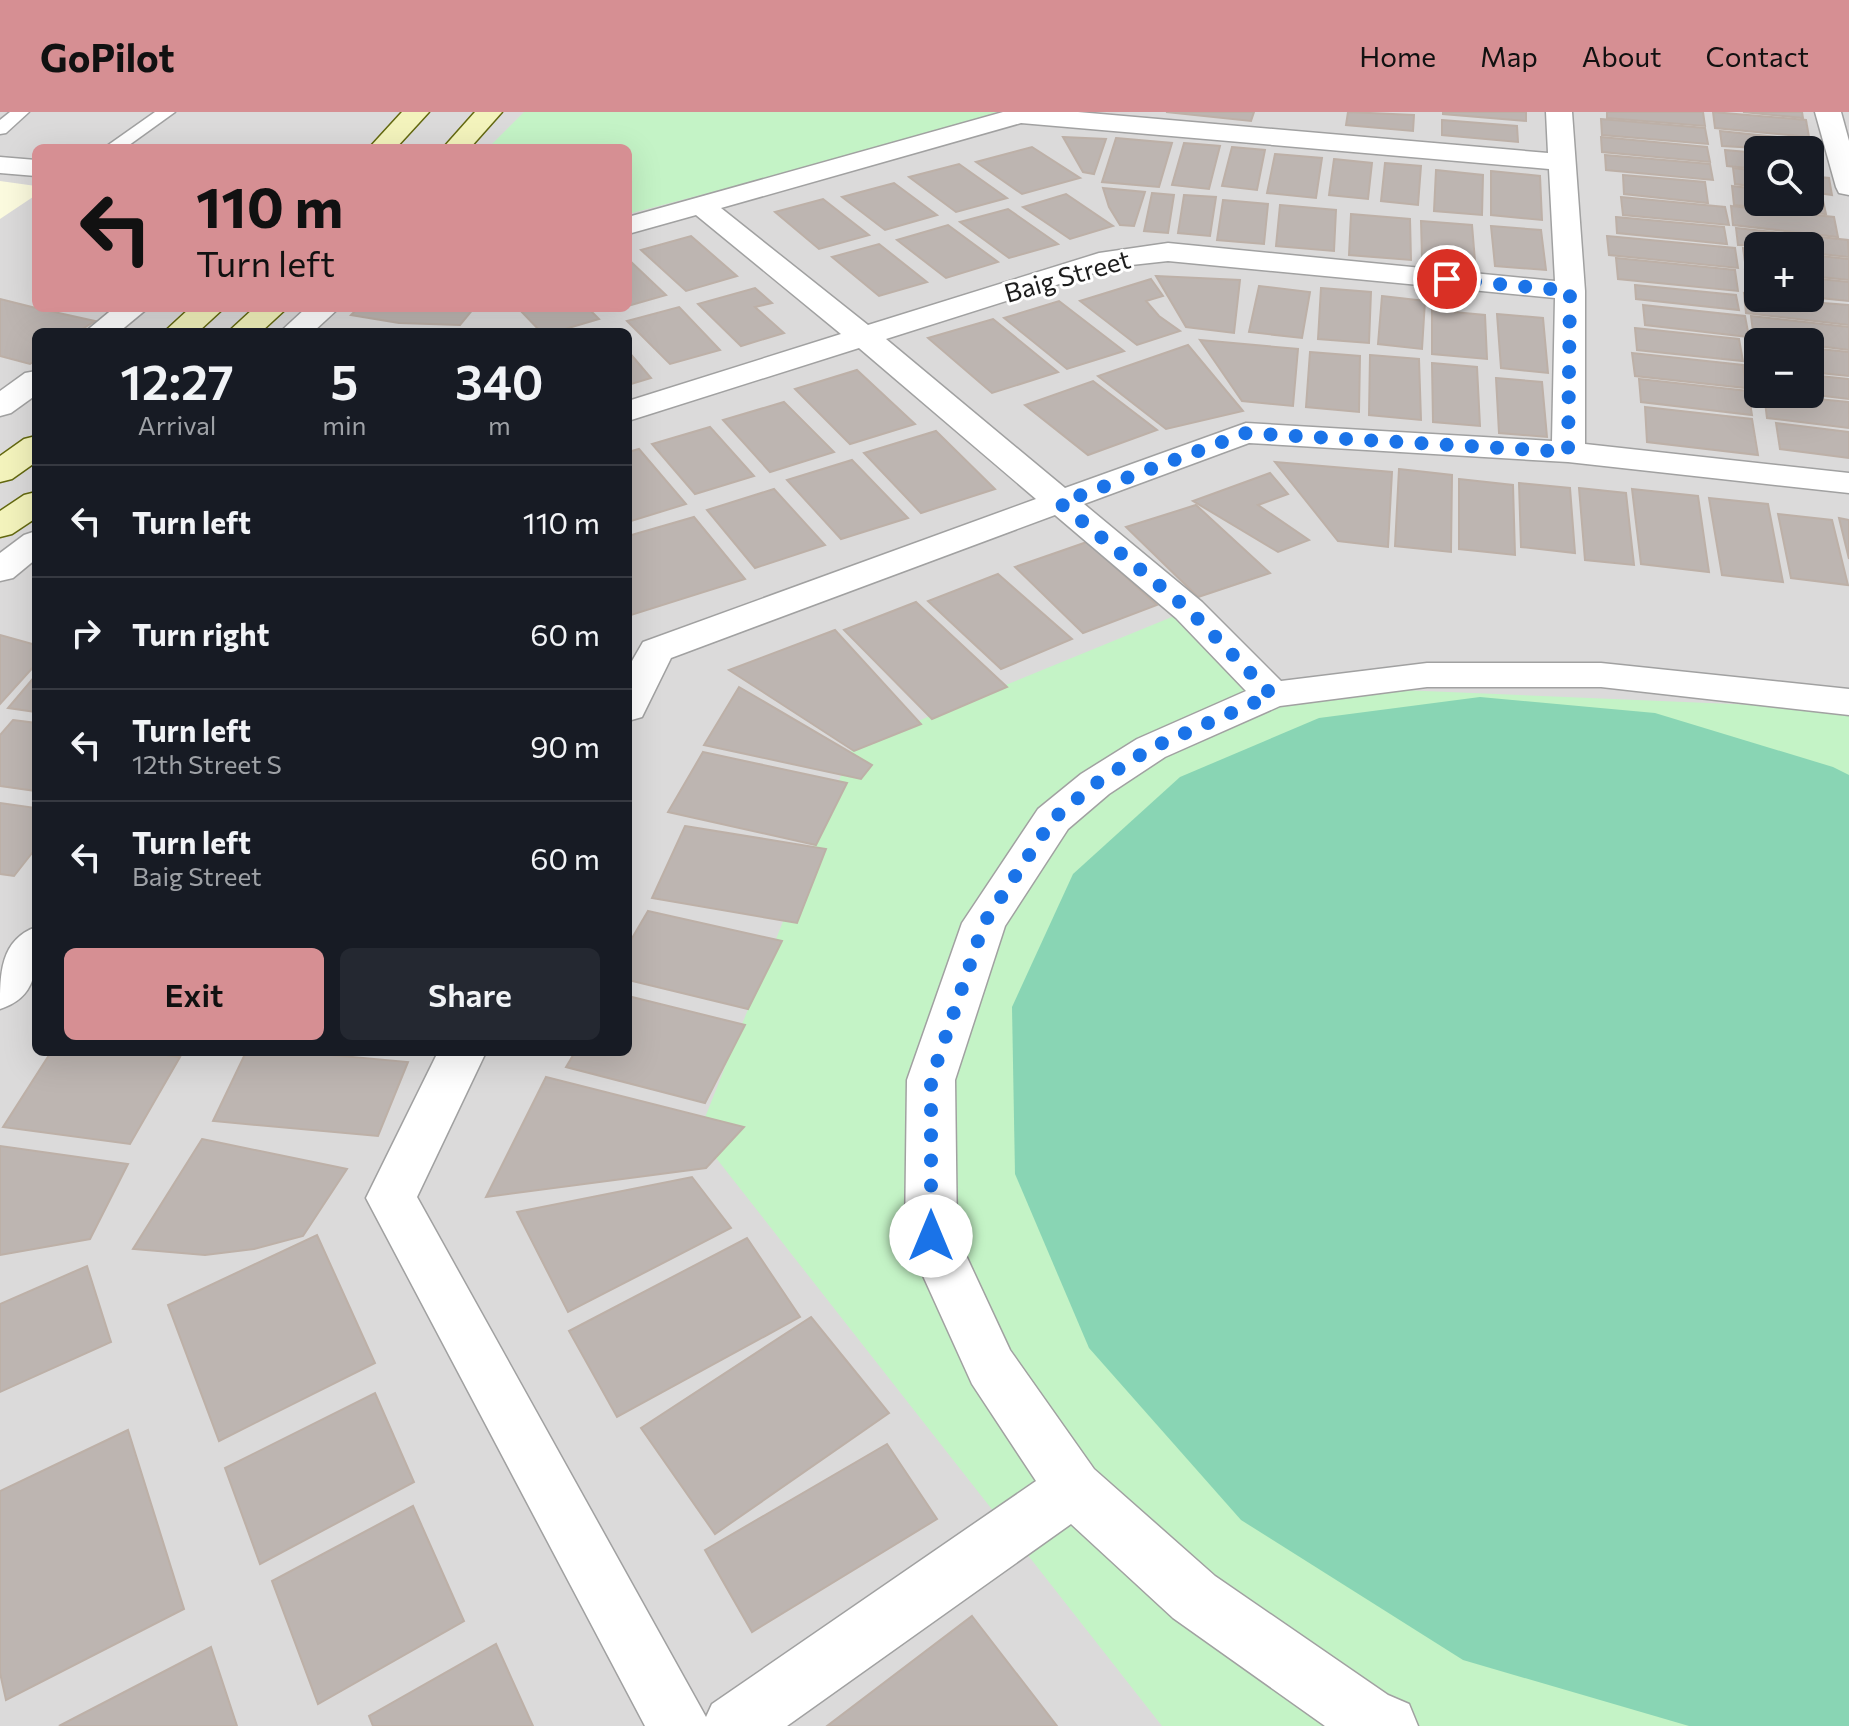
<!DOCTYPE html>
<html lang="en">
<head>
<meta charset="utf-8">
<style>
  body { margin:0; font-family:Commissioner,sans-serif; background:#242831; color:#f1f3f6; height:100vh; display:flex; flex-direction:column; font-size:30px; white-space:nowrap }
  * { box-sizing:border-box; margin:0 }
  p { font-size:26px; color:#9ea1a6 }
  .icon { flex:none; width:44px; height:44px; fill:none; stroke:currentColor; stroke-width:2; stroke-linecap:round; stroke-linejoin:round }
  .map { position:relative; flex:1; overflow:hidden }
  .side { position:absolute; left:32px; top:216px; width:600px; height:728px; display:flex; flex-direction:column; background:#171b24; border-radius:12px; box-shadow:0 8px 32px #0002 }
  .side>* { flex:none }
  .top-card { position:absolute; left:32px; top:32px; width:600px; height:168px; border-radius:12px; box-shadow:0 8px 32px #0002; background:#d68f93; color:#111; overflow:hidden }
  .fabs { position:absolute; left:1744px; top:24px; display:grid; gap:16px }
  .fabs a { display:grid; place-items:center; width:80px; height:80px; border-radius:12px; background:#171b24; box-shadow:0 8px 32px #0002; font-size:40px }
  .pin { position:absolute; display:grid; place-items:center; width:68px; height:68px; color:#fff; margin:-34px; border:4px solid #fff; border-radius:50%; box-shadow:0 2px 8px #0007 }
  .me { position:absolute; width:88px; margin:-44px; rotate:0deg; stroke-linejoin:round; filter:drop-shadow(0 0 6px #0008) }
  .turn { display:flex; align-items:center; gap:28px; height:168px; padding:0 32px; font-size:36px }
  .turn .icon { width:104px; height:104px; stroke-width:2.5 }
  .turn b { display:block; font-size:56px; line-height:68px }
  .eta { display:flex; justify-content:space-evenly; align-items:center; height:136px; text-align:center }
  .eta b { font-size:48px; font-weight:600; line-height:56px }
  .action { display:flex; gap:16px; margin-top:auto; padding:16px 32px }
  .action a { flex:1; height:92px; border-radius:12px; background:#d68f93; color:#111; font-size:32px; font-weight:600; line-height:92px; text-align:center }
  .action a+a { background:#242831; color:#f1f3f6 }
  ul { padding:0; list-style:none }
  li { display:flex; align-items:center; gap:24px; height:112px; padding:0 32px; border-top:2px solid #363941 }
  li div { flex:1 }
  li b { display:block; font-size:30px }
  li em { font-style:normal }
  header { display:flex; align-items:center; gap:48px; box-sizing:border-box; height:112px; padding:0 40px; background:#d68f93; color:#111 }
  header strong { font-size:38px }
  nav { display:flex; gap:44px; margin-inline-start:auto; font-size:28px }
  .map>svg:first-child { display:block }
</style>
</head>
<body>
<header>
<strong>GoPilot</strong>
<nav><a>Home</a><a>Map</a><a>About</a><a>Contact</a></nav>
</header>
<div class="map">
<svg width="1849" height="1614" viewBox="0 0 1849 1614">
  <rect width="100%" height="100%" fill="#ede9e4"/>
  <path fill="#dbdada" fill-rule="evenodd" d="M0,0H1849V1614H0ZM36,36H628V196H36ZM1758,38H1810V90H1758ZM1758,134H1810V186H1758ZM36,220H628V940H36ZM1758,230H1810V282H1758Z"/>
  <path fill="#fbfade" d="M0,69L36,74V83L0,107Z"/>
  <g fill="#c4f3c6">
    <path d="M524,0H1018L628,102V36H488Z"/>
    <path d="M1189,498L1261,572L1849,597V1614H1162L698,1023L852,636Z"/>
  </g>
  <path fill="#89d5b4" d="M1480,585L1655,601L1833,655L1849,663V1614H1689L1463,1548L1241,1408L1089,1236L1015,1062L1012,895L1073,762L1180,665L1319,606Z"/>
  <g fill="#bdb5b1" stroke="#bdb0a7" stroke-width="2">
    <path d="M1166,0H1254L1251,9Z"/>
    <path d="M1348,0L1414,3L1413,19L1346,13Z"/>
    <path d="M1443,0H1526V9L1443,2Z"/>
    <path d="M1607,0H1703L1705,14L1607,6Z"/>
    <path d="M1713,0L1806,8L1809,25L1715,16Z"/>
    <path d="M1743,0H1802L1803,6Z"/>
    <path d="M1601,7L1705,16L1708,32L1602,23Z"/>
    <path d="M1442,8L1517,14L1518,30L1442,23Z"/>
    <path d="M1720,19L1788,26L1791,38L1722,34Z"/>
    <path d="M1063,25L1106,27L1094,62L1083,60Z"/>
    <path d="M1601,25L1707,35L1710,50L1602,40Z"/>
    <path d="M1116,26L1172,31L1159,75L1102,70Z"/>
    <path d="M1184,31L1220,34L1209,77L1172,73Z"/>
    <path d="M1032,35L1080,66L1022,82L976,50Z"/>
    <path d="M1232,35L1265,38L1257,78L1222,74Z"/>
    <path d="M1725,38L1758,41V57L1727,54Z"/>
    <path d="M1275,42L1322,46L1316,86L1267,81Z"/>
    <path d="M1605,43L1710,52L1713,68L1606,58Z"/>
    <path d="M1334,47L1372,51L1368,87L1329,83Z"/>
    <path d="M1385,51L1421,54L1418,93L1381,89Z"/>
    <path d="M959,52L1007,86L956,100L909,65Z"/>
    <path d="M1733,56L1758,59V75L1735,72Z"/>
    <path d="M1436,58L1483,63L1482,103L1434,99Z"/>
    <path d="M1491,59L1540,64L1542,108L1491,103Z"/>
    <path d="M1623,63L1705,70L1708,91L1624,82Z"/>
    <path d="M1810,64L1829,66L1832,83L1810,80Z"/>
    <path d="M894,71L937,103L885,118L842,85Z"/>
    <path d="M1732,74L1758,77V90H1810V83L1822,84L1826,102L1734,93Z"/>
    <path d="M1103,76L1145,80L1134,114L1120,113L1109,95Z"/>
    <path d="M1152,81L1174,83L1168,121L1144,119Z"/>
    <path d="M1066,82L1113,114L1070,127L1023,95Z"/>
    <path d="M1184,83L1216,85L1210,124L1178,121Z"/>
    <path d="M1621,85L1725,95L1729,113L1623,103Z"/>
    <path d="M823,87L869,123L819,137L775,100Z"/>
    <path d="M1223,88L1268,92L1264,132L1217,128Z"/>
    <path d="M1280,93L1336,98L1334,139L1276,134Z"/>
    <path d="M1731,94L1834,105L1838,125L1733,113Z"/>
    <path d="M1008,97L1058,132L1009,146L960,110Z"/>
    <path d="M1351,102L1410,107L1411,148L1349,143Z"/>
    <path d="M1616,105L1724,115L1727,132L1617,121Z"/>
    <path d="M1421,109L1472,113L1475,149L1422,145Z"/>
    <path d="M948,113L998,150L946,166L897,128Z"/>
    <path d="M1491,114L1541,118L1546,158L1495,154Z"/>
    <path d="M1736,116L1848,128L1849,145L1810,141V134L1738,133Z"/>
    <path d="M691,124L737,164L686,179L641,138Z"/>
    <path d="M1607,124L1735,136L1738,156L1609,143Z"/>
    <path d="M879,132L927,170L879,184L832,145Z"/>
    <path d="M1743,136L1758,138V158L1746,157Z"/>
    <path d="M1810,143L1849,147V168L1810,164Z"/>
    <path d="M1616,146L1735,158L1738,179L1618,167Z"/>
    <path d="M628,147L666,183L628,194Z"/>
    <path d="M1745,158L1758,160V179L1747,178Z"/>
    <path d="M1156,164L1240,168L1234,221L1186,215Z"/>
    <path d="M1810,166L1849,170V189L1810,185Z"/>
    <path d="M1151,167L1163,184L1146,189L1159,204L1180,219L1137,233L1080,189Z"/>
    <path d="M1635,173L1736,183L1739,198L1636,187Z"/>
    <path d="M1259,174L1310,180L1302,226L1249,220Z"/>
    <path d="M755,176L772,191L755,195L784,221L741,234L698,192Z"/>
    <path d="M1321,176L1371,180L1369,231L1318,227Z"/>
    <path d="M1744,181L1758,183V186L1849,193V213L1746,201Z"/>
    <path d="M1382,184L1425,189L1422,237L1378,232Z"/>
    <path d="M0,187L36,196L95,209L78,220H36V248L30,252L0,244Z"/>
    <path d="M1059,189L1124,239L1067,257L1004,206Z"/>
    <path d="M1643,193L1745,204L1749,225L1645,213Z"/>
    <path d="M679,195L720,238L670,252L627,209Z"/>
    <path d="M358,196H474L460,213L399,211L351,203Z"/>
    <path d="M518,196H588L599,207L555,220H541Z"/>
    <path d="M1432,198L1485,203L1487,247L1432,242Z"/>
    <path d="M1497,202L1543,206L1548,261L1501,256Z"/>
    <path d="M1751,204L1849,215V238L1810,233V230L1754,227Z"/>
    <path d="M993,207L1058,260L992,281L928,226Z"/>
    <path d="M1635,216L1739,227L1743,249L1637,238Z"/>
    <path d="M1200,228L1298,237L1293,294L1242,289Z"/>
    <path d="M1745,228L1762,230H1758V254L1748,252Z"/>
    <path d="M1188,233L1243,299L1166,317L1098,264Z"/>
    <path d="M1810,236L1849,240V264L1810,260Z"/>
    <path d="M628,239L651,266L628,273Z"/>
    <path d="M1310,240L1360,244L1359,300L1306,295Z"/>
    <path d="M1632,241L1743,253L1746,276L1635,264Z"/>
    <path d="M1370,243L1419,247L1421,308L1369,303Z"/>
    <path d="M1432,251L1477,255L1480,314L1433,310Z"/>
    <path d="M857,258L915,312L850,332L795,277Z"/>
    <path d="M1810,263L1849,267V287L1807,282H1810Z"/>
    <path d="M1496,266L1542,270L1547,325L1499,321Z"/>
    <path d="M1639,267L1748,279L1752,303L1641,290Z"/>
    <path d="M1093,269L1157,318L1088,343L1025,293Z"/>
    <path d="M1764,282L1849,290V316L1767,306Z"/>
    <path d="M784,290L834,340L770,360L723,308Z"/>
    <path d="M1645,295L1752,307L1758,343L1647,330Z"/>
    <path d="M1776,311L1849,320V346L1780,337Z"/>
    <path d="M710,315L754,364L695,382L652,332Z"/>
    <path d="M936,319L995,377L921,401L864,341Z"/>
    <path d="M639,337L686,392L628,410V340Z"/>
    <path d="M852,348L908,406L841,427L787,368Z"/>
    <path d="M1275,350L1392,360L1388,435L1338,429Z"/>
    <path d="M1399,357L1452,363L1451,440L1395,434Z"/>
    <path d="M1270,361L1288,382L1258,393L1309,428L1278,440L1193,389Z"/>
    <path d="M1459,367L1513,373L1515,443L1459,437Z"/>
    <path d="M1519,371L1570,376L1575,441L1521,435Z"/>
    <path d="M1579,376L1626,381L1634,453L1585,448Z"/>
    <path d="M774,377L825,433L755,456L707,398Z"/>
    <path d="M1632,377L1698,384L1709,460L1641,452Z"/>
    <path d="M1709,386L1768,392L1783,470L1722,463Z"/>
    <path d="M1196,393L1270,461L1198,485L1126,415Z"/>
    <path d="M1778,402L1832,408L1848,473L1791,466Z"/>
    <path d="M694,405L745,467L628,504V424Z"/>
    <path d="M1839,406L1849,408V447Z"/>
    <path d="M1087,430L1157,493L1083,521L1015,455Z"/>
    <path d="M998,462L1072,527L1001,557L928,489Z"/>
    <path d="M916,490L1007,575L932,607L844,518Z"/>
    <path d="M835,518L921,612L854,639L729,558Z"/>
    <path d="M0,523L36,533V552L0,592Z"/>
    <path d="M36,563V600L8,596Z"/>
    <path d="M739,575L872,653L861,667L704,633Z"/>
    <path d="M13,608L36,611V679L0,674V623Z"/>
    <path d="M703,640L847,671L816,733L668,700Z"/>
    <path d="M0,691L36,696V736L14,764L0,762Z"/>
    <path d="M685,714L826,737L797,811L652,786Z"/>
    <path d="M648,799L782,829L748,897L628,868V833Z"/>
    <path d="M628,884L745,913L705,991L566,955L575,940H628Z"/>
    <path d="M51,940H145L180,945L130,1032L3,1015Z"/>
    <path d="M246,940H298L408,950L378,1024L213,1009Z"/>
    <path d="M546,965L744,1015L706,1056L486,1085Z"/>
    <path d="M202,1027L347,1057L303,1124L254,1137L205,1143L133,1137Z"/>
    <path d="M0,1034L128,1052L90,1127L0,1143Z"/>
    <path d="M692,1065L731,1116L568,1200L517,1100Z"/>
    <path d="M317,1123L375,1251L219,1329L168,1193Z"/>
    <path d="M747,1126L800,1205L617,1305L569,1219Z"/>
    <path d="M87,1154L111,1230L0,1280V1192Z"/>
    <path d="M811,1205L889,1301L715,1422L641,1316Z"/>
    <path d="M375,1281L414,1370L260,1452L225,1356Z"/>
    <path d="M128,1318L184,1497L6,1588L0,1561V1379Z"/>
    <path d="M887,1332L937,1407L752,1520L705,1438Z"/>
    <path d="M413,1394L464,1509L318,1592L272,1469Z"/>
    <path d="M972,1504L1057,1614H827Z"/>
    <path d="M496,1532L533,1614H373L369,1604Z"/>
    <path d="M211,1535L237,1614H59Z"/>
  </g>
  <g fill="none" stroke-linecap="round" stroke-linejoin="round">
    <g stroke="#a1a1a1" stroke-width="3">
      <g id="lane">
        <path d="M10,0H29L6,21L0,22V8Z"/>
        <path d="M155,0H175L125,36H104Z"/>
      </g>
    </g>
    <g stroke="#a1a1a1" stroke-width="3">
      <g id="street">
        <path d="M1003,0H1078L1548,41L1546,0H1572L1585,179V332L1849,361V381L1568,350L1249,331L1084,392L1202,490L1281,569L1427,551H1601L1849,577V603L1601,575H1427L1280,594L1165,645L1109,682L1068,717L1005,814L955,968L957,1124L1010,1238L1094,1357L1215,1464L1388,1583L1409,1592L1418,1614H1325L1173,1506L1071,1412L787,1614H645L366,1086L438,940H486L417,1085L706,1605L712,1592L1036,1369L972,1272L905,1124L907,968L962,811L1038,697L1081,662L1137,627L1246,579L1176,506L1055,403L671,546L642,605L628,609V556L643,530L1036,387L859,236L628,309V289L841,222L696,103L628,122V105ZM1021,11L1549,57L1555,169L1168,131L1099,141L868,213L721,96ZM1168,149L1555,186L1552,329L1246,311L1065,376L886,227L1113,155Z"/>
        <path d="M1815,0H1841L1849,29V83L1839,81L1836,75Z"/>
        <path d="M0,45L36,48V64L0,61Z"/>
        <path d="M114,196H148L119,220H85Z"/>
        <path d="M306,196H339L313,220H280Z"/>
        <path d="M36,259V283L11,301L0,304V279L25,261Z"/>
        <path d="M36,419V447L13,466L0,469V441L24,423Z"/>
        <path d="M36,815C36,851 41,884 0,897C0,862 0,828 36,815Z"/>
      </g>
    </g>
    <g stroke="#63680f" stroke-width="3">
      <g id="secondary">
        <path d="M402,0H429L396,36H369Z"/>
        <path d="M475,0H502L470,36H443Z"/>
        <path d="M190,196H224L198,220H164Z"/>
        <path d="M254,196H287L261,220H228Z"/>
        <path d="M36,324V350L12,367L0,370V344L24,327Z"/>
        <path d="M36,380V406L12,422L0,425V399L24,383Z"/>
      </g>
    </g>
    <use href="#lane" fill="#fff" fill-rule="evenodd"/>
    <use href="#street" fill="#fff" fill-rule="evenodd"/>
    <use href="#secondary" fill="#f3f3bc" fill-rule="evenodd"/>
  </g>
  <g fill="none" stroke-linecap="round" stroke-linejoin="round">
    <path stroke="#1a73e8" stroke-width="14" stroke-dasharray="0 25.2" d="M931,1124V968L984,811L1053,707L1095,672L1151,636L1272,583L1189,498L1060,391L1246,321L1568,340L1570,179L1447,167"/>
  </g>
  <g text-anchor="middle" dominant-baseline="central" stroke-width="6" stroke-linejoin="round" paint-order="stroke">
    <g font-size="26" fill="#1d1d1d" stroke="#fff">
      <text transform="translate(1067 163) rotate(-16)">Baig Street</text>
    </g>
  </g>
</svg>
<div class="fabs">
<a><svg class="icon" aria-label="search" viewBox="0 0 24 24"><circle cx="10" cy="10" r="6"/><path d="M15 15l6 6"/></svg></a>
<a>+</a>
<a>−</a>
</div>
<div class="pin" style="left:1447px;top:167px;background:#d93025"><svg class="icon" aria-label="arrive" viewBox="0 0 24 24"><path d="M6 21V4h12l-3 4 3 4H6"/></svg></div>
<svg class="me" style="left:931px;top:1124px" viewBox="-20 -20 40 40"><circle r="19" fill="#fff"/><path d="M0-13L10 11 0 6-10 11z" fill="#1a73e8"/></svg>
<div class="top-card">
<div class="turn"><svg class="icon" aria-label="left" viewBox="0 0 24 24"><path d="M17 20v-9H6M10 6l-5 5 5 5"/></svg><div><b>110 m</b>Turn left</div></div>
</div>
<section class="side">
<div class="eta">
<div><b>12:27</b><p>Arrival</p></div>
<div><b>5</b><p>min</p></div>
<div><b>340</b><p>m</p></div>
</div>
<ul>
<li><svg class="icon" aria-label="left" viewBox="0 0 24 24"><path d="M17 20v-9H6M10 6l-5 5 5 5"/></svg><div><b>Turn left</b></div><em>110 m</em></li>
<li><svg class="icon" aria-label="right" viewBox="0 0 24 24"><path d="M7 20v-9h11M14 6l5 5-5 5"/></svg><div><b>Turn right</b></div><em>60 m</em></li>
<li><svg class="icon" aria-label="left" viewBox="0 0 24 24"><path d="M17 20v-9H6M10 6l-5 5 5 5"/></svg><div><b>Turn left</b><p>12th Street S</p></div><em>90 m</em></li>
<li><svg class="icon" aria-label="left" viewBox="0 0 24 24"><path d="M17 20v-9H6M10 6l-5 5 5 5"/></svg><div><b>Turn left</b><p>Baig Street</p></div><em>60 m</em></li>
</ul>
<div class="action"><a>Exit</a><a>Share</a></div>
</section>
</div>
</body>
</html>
